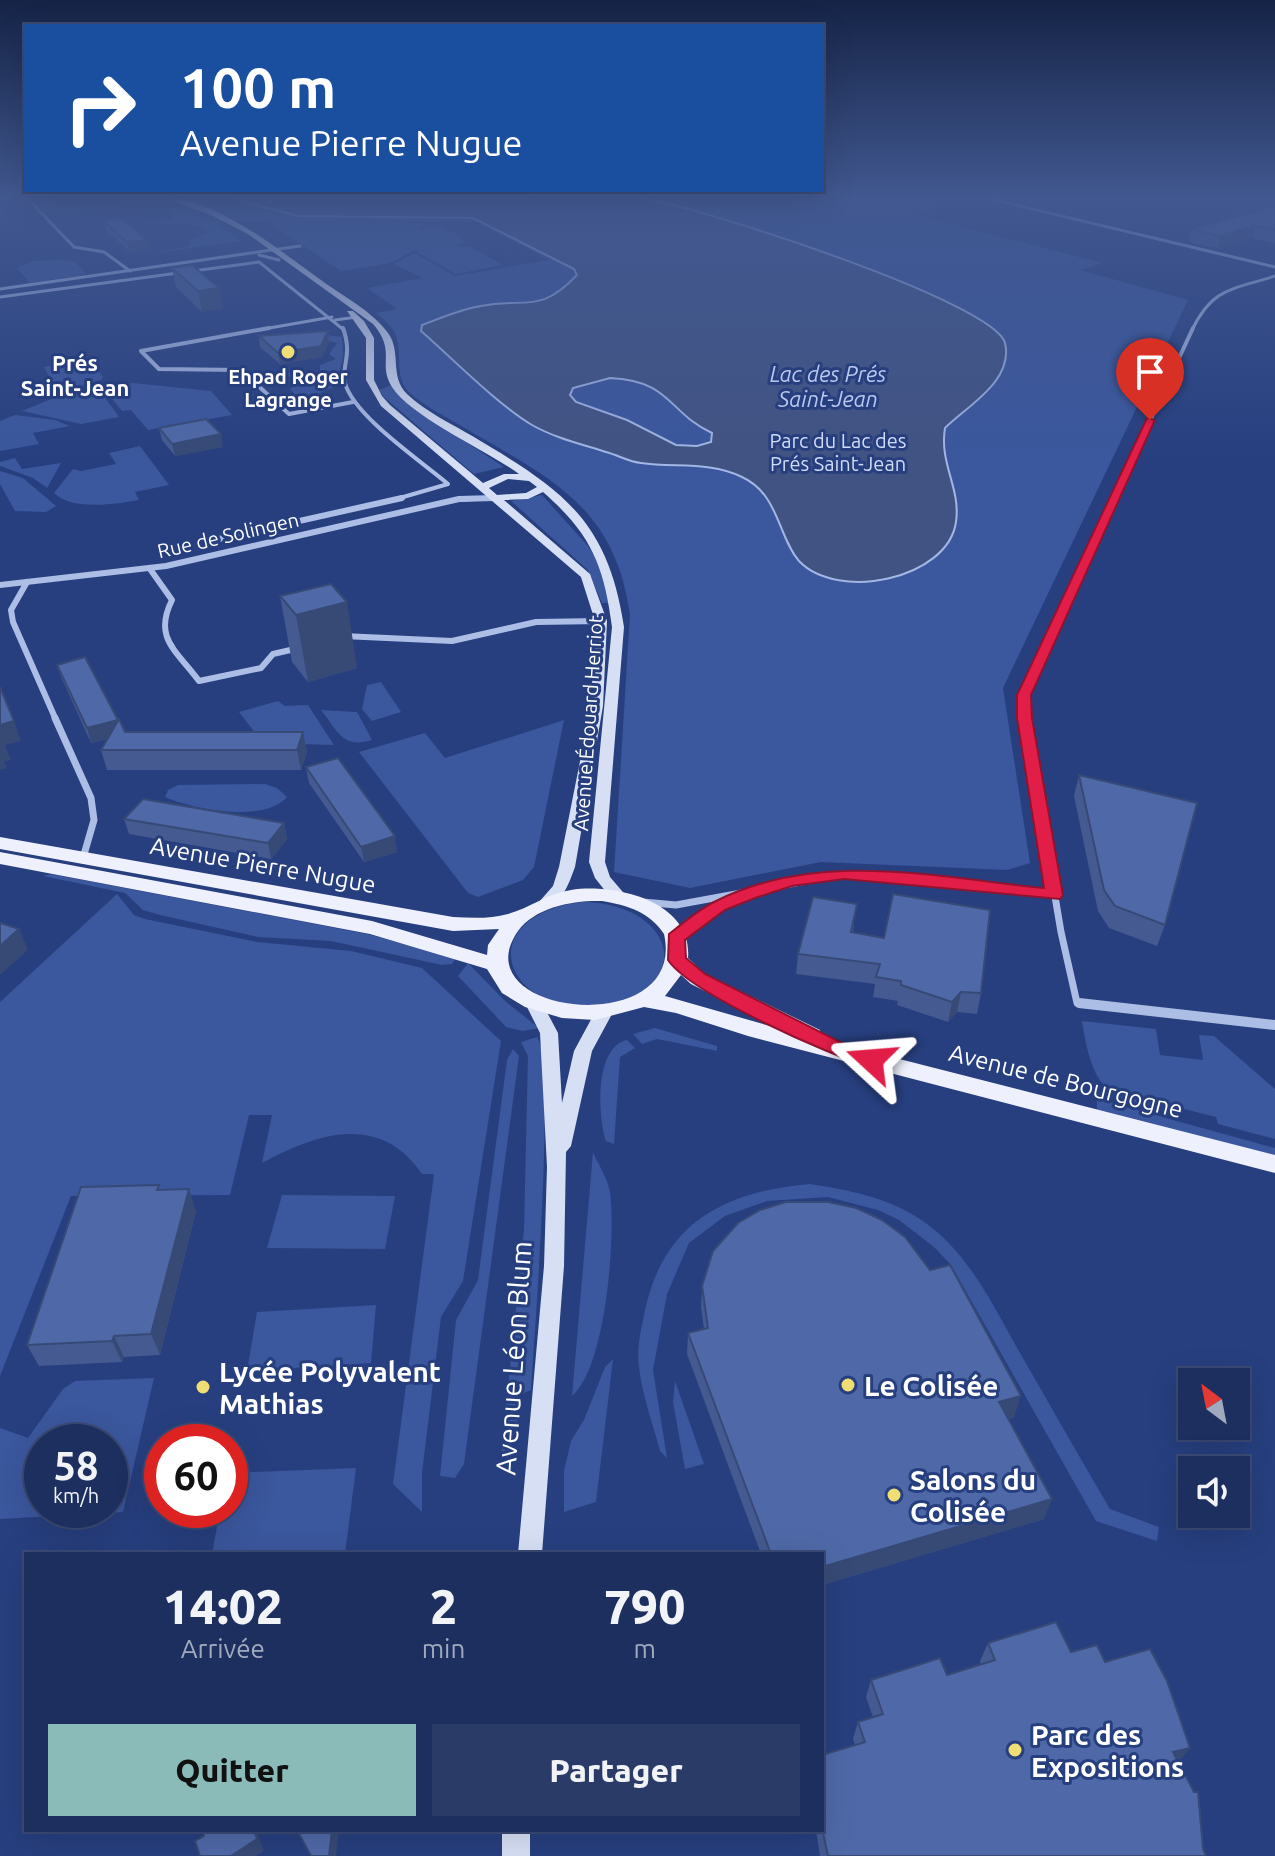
<!DOCTYPE html>
<html lang="fr">
<head>
<meta charset="utf-8">
<style>
  body { margin:0; font-family:Ubuntu,sans-serif; background:#2a3b68; color:#f1f3f6; height:100vh; display:flex; flex-direction:column; font-size:30px; white-space:nowrap }
  * { box-sizing:border-box; margin:0 }
  p { font-size:26px; color:#a0a9bd }
  .icon { flex:none; width:44px; height:44px; fill:none; stroke:currentColor; stroke-width:2; stroke-linecap:round; stroke-linejoin:round }
  .map { position:relative; flex:1; overflow:hidden }
  .details { position:absolute; left:24px; top:1552px; width:800px; height:280px; display:flex; flex-direction:column; background:#1d2f5f; border-radius:0px; box-shadow:0 8px 32px #0002,0 0 0 2px #3b4a74 }
  .details>* { flex:none }
  .top-card { position:absolute; left:24px; top:24px; width:800px; height:168px; border-radius:0px; box-shadow:0 8px 32px #0002,0 0 0 2px #3b4a74; background:#1a4fa0; color:#fff; overflow:hidden }
  .needle { width:52px; rotate:328deg }
  .tools { position:absolute; left:1178px; top:1368px; display:grid; gap:16px }
  .tools a { display:grid; place-items:center; width:72px; height:72px; border-radius:0px; background:#1d2f5f; box-shadow:0 8px 32px #0002,0 0 0 2px #3b4a74; font-size:40px }
  .speed { position:absolute; left:24px; top:1424px; display:flex; gap:16px; font-size:40px; font-weight:700; text-align:center }
  .speed>* { display:grid; place-content:center; width:104px; height:104px; border-radius:50%; background:#1d2f5f; box-shadow:0 8px 32px #0002,0 0 0 2px #3b4a74; line-height:1 }
  .speed small { font-size:20px; font-weight:400 }
  .speed .limit { border:12px solid #d22; background:#fff; color:#111 }
  .pin { position:absolute; display:grid; place-items:center; width:68px; height:68px; color:#fff; margin:-82px -34px; border-radius:50% 50% 50% 0; rotate:-45deg; box-shadow:0 0 8px #0007 }
  .pin .icon { rotate:45deg }
  .me { position:absolute; width:88px; margin:-44px; rotate:289deg; stroke-linejoin:round; filter:drop-shadow(0 0 6px #0008) }
  .turn { display:flex; align-items:center; gap:28px; height:168px; padding:0 24px; font-size:36px }
  .turn .icon { width:104px; height:104px; stroke-width:2.5 }
  .turn b { display:block; font-size:56px; line-height:68px }
  .eta { display:flex; justify-content:space-evenly; align-items:center; height:136px; text-align:center }
  .eta b { font-size:48px; font-weight:800; line-height:56px }
  .cta { display:flex; gap:16px; margin-top:auto; padding:16px 24px }
  .cta a { flex:1; height:92px; border-radius:0px; background:#8bbbb9; color:#111; font-size:32px; font-weight:800; line-height:92px; text-align:center }
  .cta a+a { background:#2a3b68; color:#f1f3f6 }
  .map>svg:first-child { display:block }
</style>
</head>
<body>
<div class="map">
<svg width="1275" height="1856" viewBox="0 0 1275 1856">
  <rect width="100%" height="100%" fill="#273f7f"/>
  <g fill="#3b579d" fill-rule="evenodd">
    <path d="M36,199H143L156,202L52,215Z"/>
    <path d="M179,199H962L929,205L934,208L910,213L1102,263L1080,270L1188,300L1003,688L1030,863L1007,870L821,862L690,888L614,872L630,615C615,505 549,478 463,427C446,417 426,407 411,394C393,379 403,355 396,336C393,326 384,320 376,313L397,309L367,288L423,278L394,264L415,253L455,276L549,260L477,222H400L425,223L417,228L430,235L420,228L438,225L449,232L431,235L452,232L465,243L449,247L469,246L503,265L456,274L417,252L431,249L415,251L401,246L413,251L391,263L341,271L267,221L244,223Z"/>
    <path d="M176,207L215,223L241,241L147,254L190,246L191,239L209,233C192,219 165,226 143,224L175,219L168,211L142,212L144,211Z"/>
    <path d="M62,260L76,262L86,274L30,283L17,268L34,261Z"/>
    <path d="M317,334L342,337L343,356L337,385L315,396H296L290,389L298,384L288,375L293,367L301,374L320,371V365L336,359L329,354L337,343L310,336Z"/>
    <path d="M83,359L90,361L103,377L101,380L48,396L52,382L44,367Z"/>
    <path d="M133,383L211,391L232,415L148,430L131,410L122,411L103,387Z"/>
    <path d="M392,385L425,415L504,467L474,474L384,397L379,390Z"/>
    <path d="M98,388L119,417L81,424L22,411L66,393Z"/>
    <path d="M15,415L55,420L70,426L33,433L39,444L0,451V421Z"/>
    <path d="M140,446L169,485L135,492L139,500C116,504 72,511 54,493L73,469L81,471L116,464L109,453Z"/>
    <path d="M15,458L22,469L61,463L47,488L33,478L0,466V462Z"/>
    <path d="M0,471L23,478L56,506L46,512L15,511L0,484Z"/>
    <path d="M542,495L588,546L602,567L609,603H602L588,570L511,501Z"/>
    <path d="M381,682L401,712L372,721L362,709L367,685Z"/>
    <path d="M278,701L285,706L308,705L334,745L263,743L239,712Z"/>
    <path d="M321,710L357,712L372,740C342,749 338,731 321,710Z"/>
    <path d="M564,720L534,867L523,880L478,897L468,893L359,752L425,733L445,758Z"/>
    <path d="M265,784L277,788L287,797C265,823 194,810 165,797L168,790L178,785Z"/>
    <path d="M51,874L367,934L456,958L452,964L442,965L331,941L258,937L160,915L143,910L125,893L43,876Z"/>
    <path d="M117,894L134,915L145,919L257,942L351,951L422,968L501,1041L463,1281L441,1317L422,1473V1512L393,1484L434,1174H422C380,1112 317,1133 262,1163L272,1115H249L230,1195L71,1196L0,1376V1002Z"/>
    <path d="M581,902C676,902 698,990 603,1005C506,1020 466,918 581,902Z"/>
    <path d="M468,963L505,1001L539,1028L523,1031L506,1027L458,976Z"/>
    <path d="M1082,1021L1156,1029L1160,1055L1203,1060L1199,1035L1214,1036L1275,1089V1139L1218,1124L1216,1117L1180,1108L1175,1116C1109,1098 1093,1094 1082,1021Z"/>
    <path d="M655,1028L717,1046V1051L657,1039L642,1044L633,1034Z"/>
    <path d="M537,1037C556,1063 534,1340 531,1390L519,1395C517,1419 520,1452 500,1468L524,1229L528,1056L521,1042Z"/>
    <path d="M627,1040L635,1048L620,1057L614,1144L606,1141C598,1116 594,1047 627,1040Z"/>
    <path d="M513,1049L519,1056L464,1464L455,1478L440,1476L456,1320L478,1280L507,1060Z"/>
    <path d="M1097,1099L1275,1148V1155L1097,1112Z"/>
    <path d="M593,1152C598,1164 608,1179 610,1192C616,1236 606,1368 572,1396Z"/>
    <path d="M810,1184C848,1190 886,1197 920,1219C970,1252 995,1310 1024,1360C1053,1410 1081,1460 1110,1509L1159,1527L1157,1541L1096,1521L951,1265L934,1247L899,1220L878,1210L828,1197L767,1201L725,1216L689,1243L667,1294L653,1370L667,1458L660,1451C653,1424 642,1395 639,1367C636,1347 642,1326 646,1306C666,1220 728,1191 810,1184Z"/>
    <path d="M282,1195L395,1196L385,1249L267,1248Z"/>
    <path d="M376,1305L371,1363L247,1371L257,1312Z"/>
    <path d="M613,1359L596,1502L564,1512V1471L571,1441L584,1420L605,1367Z"/>
    <path d="M154,1378L123,1512L0,1519V1428L28,1438L63,1389L75,1381ZM42,1442H110V1510H42Z"/>
    <path d="M675,1381L704,1464L685,1469L673,1402Z"/>
    <path d="M356,1468L345,1554H212L220,1510H230V1473Z"/>
  </g>
  <path fill="#415382" stroke="#a2b7e6" stroke-width="2" fill-rule="evenodd" d="M233,199C325,199 418,199 511,199C555,199 601,193 644,199C694,205 995,302 1005,343C1014,381 967,406 945,428C939,464 961,488 956,522C948,579 838,602 799,561C778,537 779,494 742,477C710,461 675,468 641,463C629,462 618,455 606,452C581,444 555,438 532,425C498,405 452,358 421,331L422,325C441,318 461,309 481,306C526,297 539,315 577,275L574,269L473,218L298,216ZM610,378C672,381 667,412 712,433L711,442L697,446L676,445L627,420L576,402L570,395L573,388Z"/>
  <g fill="none" stroke-linecap="round" stroke-linejoin="round">
    <g stroke="#adbee6" stroke-width="3">
      <path d="M28,199L74,247L104,252L130,271"/>
      <path d="M991,199L1275,267"/>
      <path d="M259,255L279,260"/>
      <path d="M0,289L300,246"/>
      <path d="M0,297L259,262L344,330"/>
      <path d="M335,320L357,317"/>
      <path d="M258,330L332,317"/>
      <path d="M1192,330C1213,287 1232,290 1275,276"/>
    </g>
    <g stroke="#adbee6" stroke-width="4">
      <path d="M269,328L141,351L159,369L241,370L289,414L353,402"/>
      <path d="M343,328C353,356 341,365 345,383C354,416 421,461 448,484L393,500"/>
      <path d="M456,500L494,498"/>
      <path d="M1113,500L1193,328"/>
    </g>
    <g stroke="#adbee6" stroke-width="6">
      <path d="M219,539L402,498"/>
      <path d="M150,569L172,600C153,638 176,650 199,681L261,668L273,654L299,648"/>
      <path d="M27,582L11,610L13,622L56,720"/>
      <path d="M0,585L166,566L459,499L494,498"/>
      <path d="M343,636L452,641L536,622L601,621"/>
      <path d="M1026,720L1023,704L1030,677L1114,498"/>
    </g>
    <g stroke="#adbee6" stroke-width="7">
      <path d="M55,718L91,798L94,820L83,858"/>
      <path d="M1025,718L1061,932L1077,1003L1097,1005"/>
      <path d="M643,902L676,905L844,874L1054,895"/>
      <path d="M676,937L719,906L753,893"/>
    </g>
    <path stroke="#adbee6" stroke-width="10" d="M1079,1003L1275,1025"/>
    <g fill="#d7dff5" fill-rule="evenodd">
      <path d="M167,199C214,196 284,254 321,280C344,297 371,310 388,333C402,352 389,376 407,394C426,412 452,424 474,437C561,489 608,519 624,627L605,862L610,877L628,898L626,902H614L595,878L589,862L612,627C604,565 591,534 543,492L528,499L504,500L590,574L607,621L603,706L575,867C569,883 564,900 547,907L539,902L553,886L559,867L591,706L595,621L581,577L381,406L366,380V338L347,311H353L364,321L374,338V380L382,396L390,405L483,483L504,474H519C488,451 411,417 392,387C377,363 397,352 373,324L248,234L211,215ZM508,479L529,481L537,487L526,493L497,495L489,488Z"/>
      <path d="M535,999L541,1001L558,1033L562,1103L574,1051L594,1014L597,1010H609L612,1014L592,1051L571,1146L566,1152L564,1266L542,1554H518L544,1266L547,1167L540,1033L526,1005L529,1001Z"/>
      <rect x="502" y="1830" width="28" height="26"/>
    </g>
    <path fill="#eef1fd" fill-rule="evenodd" d="M0,837L453,917C471,918 491,919 508,914C530,908 548,893 571,890C614,883 693,901 688,958L705,974L820,1030L821,1039L1275,1155V1173L748,1036L676,1013L644,1007L595,1020L562,1018L525,1007L502,993L487,969L370,934L0,864V852L372,921L487,955L488,945L499,929L453,931L0,849ZM602,901C627,905 650,912 664,934C688,1041 459,1016 518,931C535,907 574,900 602,901ZM681,975L691,984L777,1028L665,996Z"/>
  </g>
  <g fill="#445a90">
    <path d="M1275,208V243L1252,238L1217,248L1189,242L1192,229Z"/>
    <path d="M104,221L147,240L149,249L130,252L106,230Z"/>
    <path d="M172,268L219,288L223,308L202,312L176,287Z"/>
    <path d="M259,336L329,342L322,357L280,364L260,347Z"/>
    <path d="M159,428L223,447L175,456L162,440Z"/>
    <path d="M280,596L357,668L308,682L292,662Z"/>
    <path d="M57,665L118,720L125,732H303L307,752L301,770H107L101,750L107,739L91,743L62,679Z"/>
    <path d="M306,767L397,852L364,862L309,783Z"/>
    <path d="M1079,775L1165,925L1157,946L1109,928L1098,911L1074,796Z"/>
    <path d="M124,819L284,823L287,839L271,859L129,834Z"/>
    <path d="M854,924L853,933L981,993L977,1014L957,1012L948,1022L897,1005L898,1001L873,997L875,984L796,974L798,954Z"/>
    <path d="M161,1190L196,1211L160,1355L124,1357L122,1362L39,1366L27,1345Z"/>
    <path d="M702,1286L1014,1417L1008,1419L1044,1519L822,1585V1554H761L687,1354L688,1333L704,1329L701,1307Z"/>
    <path d="M988,1643L1071,1652L1105,1662L1178,1762L1203,1849L1206,1856H820L816,1830H822L855,1745L853,1739L858,1722L873,1717L866,1697L871,1680L947,1675L981,1664L980,1661Z"/>
  </g>
  <g fill="#374a76">
    <path d="M1255,225L1252,238L1217,248L1220,236Z"/>
    <path d="M147,240L149,249L130,252L127,242Z"/>
    <path d="M219,288L223,308L202,312L198,291Z"/>
    <path d="M328,331L329,342L322,357L280,364L278,353Z"/>
    <path d="M221,434L223,447L175,456L172,444Z"/>
    <path d="M347,602L357,668L308,682L296,615Z"/>
    <path d="M118,720L122,735L91,743L87,728Z"/>
    <path d="M14,721L21,741L5,745L11,760L4,762L7,768L0,770V725Z"/>
    <path d="M303,732L307,752L301,770L297,750Z"/>
    <path d="M284,823L287,839L271,859L268,843Z"/>
    <path d="M395,836L397,852L364,862L361,847Z"/>
    <path d="M19,929L28,950L0,975V946Z"/>
    <path d="M961,992L957,1012L948,1022L952,1002Z"/>
    <path d="M189,1189L196,1211L160,1355L151,1334Z"/>
    <path d="M114,1336L124,1357L122,1362L112,1341Z"/>
    <path d="M1021,1396L1014,1417L992,1423L999,1402Z"/>
    <path d="M1052,1499L1044,1519L822,1585V1567Z"/>
    <path d="M1190,1748L1177,1764L1173,1752Z"/>
    <path d="M254,1830H256L264,1851L256,1856H231Z"/>
    <path d="M332,1830H339L336,1856H329Z"/>
  </g>
  <g fill="#4f69a8" stroke="#374a76" stroke-width="2">
    <path d="M1270,207L1275,208V230L1255,225L1220,236L1192,229Z"/>
    <path d="M123,219L147,240L127,242L104,221Z"/>
    <path d="M192,265L219,288L198,291L172,268Z"/>
    <path d="M328,331L321,346L278,353L259,336Z"/>
    <path d="M206,419L221,434L172,444L159,428Z"/>
    <path d="M331,584L347,602L296,615L280,596Z"/>
    <path d="M85,657L118,720L87,728L57,665Z"/>
    <path d="M0,687L14,721L0,725Z"/>
    <path d="M119,719L125,732H303L297,750H101Z"/>
    <path d="M338,758L395,836L361,847L306,767Z"/>
    <path d="M1079,775L1197,803L1165,925L1115,906L1104,890Z"/>
    <path d="M143,799L284,823L268,843L124,819Z"/>
    <path d="M893,894L990,910L981,993L961,992L952,1002L901,985V981L876,977L880,964L798,954L813,897L857,904L851,932L884,938Z"/>
    <path d="M0,923L19,929L0,946Z"/>
    <path d="M159,1185L157,1190L189,1189L151,1334L114,1336L112,1341L27,1345L81,1187Z"/>
    <path d="M786,1202H828L856,1208L882,1220L905,1237L930,1270L950,1265L1021,1396L999,1402L1052,1499L822,1567V1554H771L688,1333L708,1328L702,1286L713,1251L738,1223L760,1210Z"/>
    <path d="M1056,1622L1071,1652L1097,1645L1105,1662L1150,1649L1167,1681L1190,1748L1173,1752L1194,1792H1198L1203,1849L1206,1856H828L822,1828V1755L865,1742L858,1722L883,1714L871,1680L940,1658L947,1675L995,1660L988,1643Z"/>
    <path d="M202,1830H254L257,1839L231,1856H200L195,1841L204,1836Z"/>
    <path d="M297,1830H332L329,1856H311Z"/>
  </g>
  <linearGradient id="sky" x2="0" y2="1"><stop stop-color="#152346"/><stop offset="0.43" stop-color="#415890"/><stop offset="1" stop-color="#415890" stop-opacity="0"/></linearGradient>
  <rect width="1275" height="458" fill="url(#sky)"/>
  <path fill="#e11d48" stroke="#92132f" stroke-width="2" d="M1147,418L1155,420L1031,695L1032,718L1063,895L1060,899L844,879L792,886L755,898L725,910L685,940L686,958L705,974L850,1047L879,1054L882,1060L871,1067C830,1056 690,993 668,960L669,934C683,923 698,910 714,902C817,849 934,877 1044,888L1017,718V695Z"/>
  <g fill="#eede73" stroke="#273f7f" stroke-width="3">
    <circle cx="288" cy="352" r="8"/>
    <circle cx="848" cy="1385" r="8"/>
    <circle cx="203" cy="1387" r="8"/>
    <circle cx="894" cy="1495" r="8"/>
    <circle cx="1015" cy="1750" r="8"/>
  </g>
  <g text-anchor="middle" dominant-baseline="central" stroke-width="6" stroke-linejoin="round" paint-order="stroke">
    <g font-size="20" font-weight="bold" fill="#fff" stroke="#273f7f">
      <text x="288" y="376">Ehpad Roger<tspan x="288" dy="23">Lagrange</tspan></text>
    </g>
    <g font-size="20" fill="#d0dbf5" stroke="#273f7f">
      <text x="838" y="440">Parc du Lac des<tspan x="838" dy="23">Prés Saint-Jean</tspan></text>
    </g>
    <g font-size="20" fill="#fff" stroke="#273f7f">
      <text transform="translate(228 535) rotate(-13)">Rue de Solingen</text>
      <text transform="translate(588 723) rotate(-86)">Avenue Édouard Herriot</text>
    </g>
    <g font-size="22" font-weight="bold" fill="#fff" stroke="#273f7f">
      <text x="75" y="362">Prés<tspan x="75" dy="25">Saint-Jean</tspan></text>
    </g>
    <g font-size="22" font-style="italic" fill="#b9c8ed" stroke="#273f7f">
      <text x="828" y="373">Lac des Prés<tspan x="828" dy="25">Saint-Jean</tspan></text>
    </g>
    <g font-size="24" fill="#fff" stroke="#273f7f">
      <text transform="translate(263 865) rotate(10)">Avenue Pierre Nugue</text>
      <text transform="translate(1066 1081) rotate(14)">Avenue de Bourgogne</text>
    </g>
    <g font-size="28" fill="#fff" stroke="#273f7f">
      <text transform="translate(513 1358) rotate(-86)">Avenue Léon Blum</text>
    </g>
    <g font-size="28" font-weight="bold" fill="#fff" stroke="#273f7f" text-anchor="start">
      <text x="219" y="1371">Lycée Polyvalent<tspan x="219" dy="32">Mathias</tspan></text>
      <text x="864" y="1385">Le Colisée</text>
      <text x="910" y="1479">Salons du<tspan x="910" dy="32">Colisée</tspan></text>
      <text x="1031" y="1734">Parc des<tspan x="1031" dy="32">Expositions</tspan></text>
    </g>
  </g>
</svg>
<div class="tools">
<a><svg class="needle" viewBox="-14 -14 28 28"><path d="M0-13l5 13h-10z" fill="#e53935"/><path d="M0 13l5-13h-10z" fill="#a0a9bd"/></svg></a>
<a><svg class="icon" aria-label="sound" viewBox="0 0 24 24"><path d="M4 9h4l5-4v14l-5-4H4zM17 9q2 3 0 6"/></svg></a>
</div>
<div class="speed"><div>58<small>km/h</small></div><div class="limit">60</div></div>
<div class="pin" style="left:1150px;top:420px;background:#d93025"><svg class="icon" aria-label="arrive" viewBox="0 0 24 24"><path d="M6 21V4h12l-3 4 3 4H6"/></svg></div>
<svg class="me" style="left:871px;top:1060px" viewBox="-20 -20 40 40"><path d="M0-17L14 15 0 8-14 15z" fill="#e11d48" stroke="#fff" stroke-width="4"/></svg>
<div class="top-card">
<div class="turn"><svg class="icon" aria-label="right" viewBox="0 0 24 24"><path d="M7 20v-9h11M14 6l5 5-5 5"/></svg><div><b>100 m</b>Avenue Pierre Nugue</div></div>
</div>
<section class="details">
<div class="eta">
<div><b>14:02</b><p>Arrivée</p></div>
<div><b>2</b><p>min</p></div>
<div><b>790</b><p>m</p></div>
</div>
<div class="cta"><a>Quitter</a><a>Partager</a></div>
</section>
</div>
</body>
</html>
